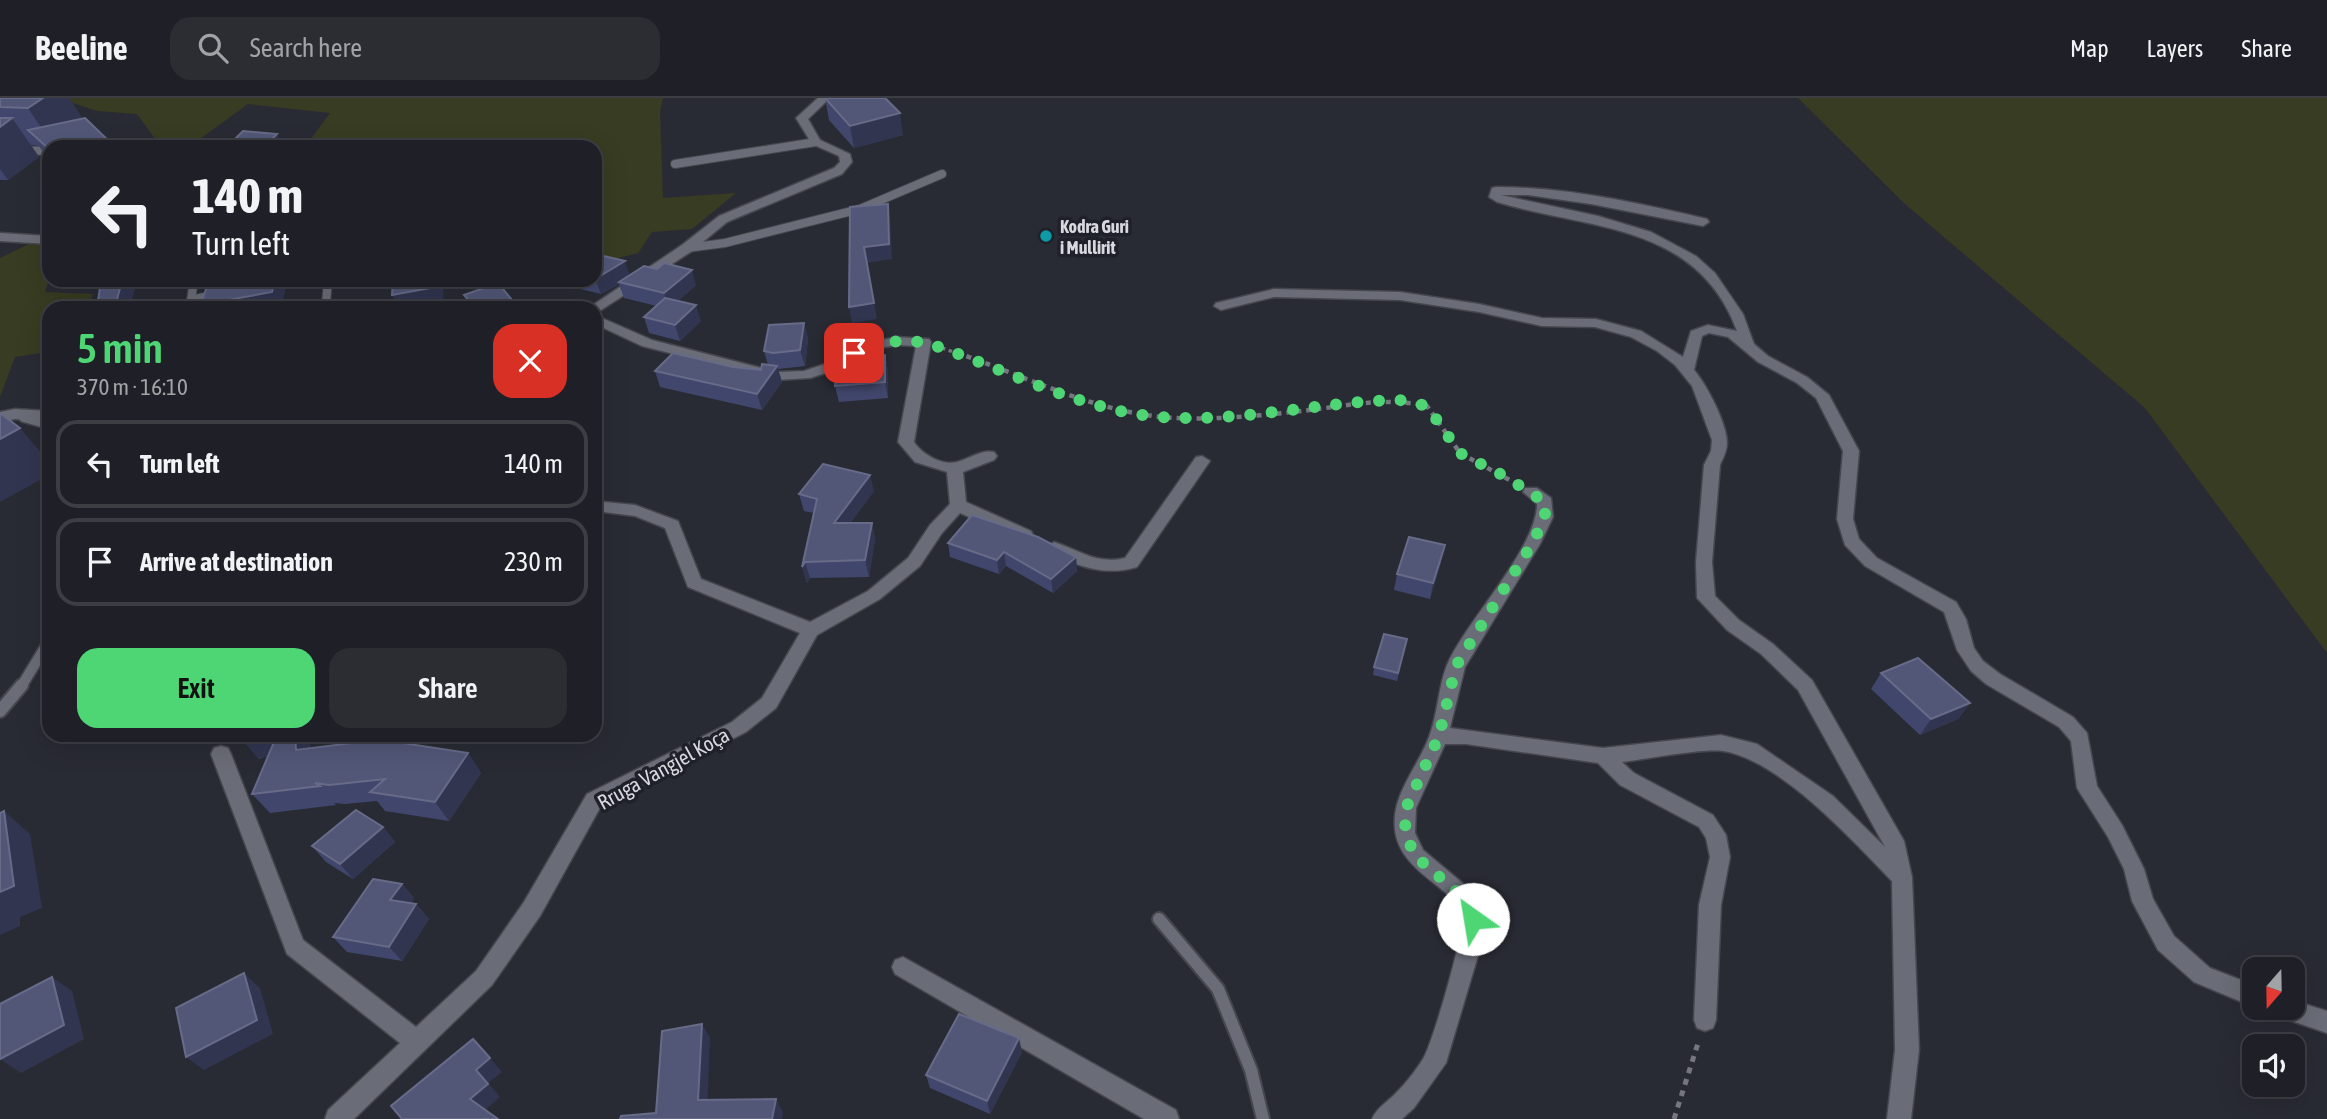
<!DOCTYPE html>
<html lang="en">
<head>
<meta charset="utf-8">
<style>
  body { margin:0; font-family:"Asap Condensed",sans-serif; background:#2c2d33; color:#f1f3f6; height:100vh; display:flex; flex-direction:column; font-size:26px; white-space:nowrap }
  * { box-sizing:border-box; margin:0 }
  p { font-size:23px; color:#a1a3a7 }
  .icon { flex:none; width:38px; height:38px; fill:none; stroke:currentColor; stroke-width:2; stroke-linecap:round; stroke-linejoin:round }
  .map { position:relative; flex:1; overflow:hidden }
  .sheet { position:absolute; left:42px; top:203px; width:560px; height:441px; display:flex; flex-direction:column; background:#1f2027; border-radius:21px; box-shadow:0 7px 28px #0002,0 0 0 2px #3c3e44 }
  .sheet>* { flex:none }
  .guide { position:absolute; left:42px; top:42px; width:560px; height:147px; border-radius:21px; box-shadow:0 7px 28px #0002,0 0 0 2px #3c3e44; background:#1f2027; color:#f1f3f6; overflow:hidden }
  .needle { width:46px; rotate:200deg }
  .tools { position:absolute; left:2242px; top:859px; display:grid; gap:14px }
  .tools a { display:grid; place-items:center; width:63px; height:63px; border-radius:14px; background:#1f2027; box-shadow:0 7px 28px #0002,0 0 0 2px #3c3e44; font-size:35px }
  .pin { position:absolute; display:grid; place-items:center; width:60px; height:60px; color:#fff; margin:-30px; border-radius:14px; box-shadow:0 4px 10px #0006 }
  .me { position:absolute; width:77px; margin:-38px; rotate:328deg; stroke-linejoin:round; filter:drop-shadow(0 0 5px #0008) }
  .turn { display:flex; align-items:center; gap:24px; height:147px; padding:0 35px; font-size:32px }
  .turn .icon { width:91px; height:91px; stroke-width:2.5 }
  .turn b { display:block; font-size:49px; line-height:60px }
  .round { display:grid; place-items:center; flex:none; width:74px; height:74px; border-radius:21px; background:#2c2d33 }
  .overview { display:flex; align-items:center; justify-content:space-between; height:119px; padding:0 35px }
  h1 { font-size:42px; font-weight:600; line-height:52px; color:#4ed675 }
  .button { display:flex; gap:14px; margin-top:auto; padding:14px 35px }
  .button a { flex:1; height:80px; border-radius:21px; background:#4ed675; color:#111; font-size:28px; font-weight:600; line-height:80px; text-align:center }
  .button a+a { background:#2c2d33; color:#f1f3f6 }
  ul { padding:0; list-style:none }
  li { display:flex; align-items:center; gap:21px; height:88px; margin:0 14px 10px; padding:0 21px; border:4px solid #3c3e44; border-radius:21px }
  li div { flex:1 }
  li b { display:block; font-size:26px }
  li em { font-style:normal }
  header { display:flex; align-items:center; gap:42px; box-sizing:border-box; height:98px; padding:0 35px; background:#1f2027; border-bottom:2px solid #3c3e44 }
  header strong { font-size:33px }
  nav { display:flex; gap:38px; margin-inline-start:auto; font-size:24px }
  .search { width:490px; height:63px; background:#2c2d33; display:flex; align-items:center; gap:18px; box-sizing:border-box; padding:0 24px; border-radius:21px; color:#a1a3a7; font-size:26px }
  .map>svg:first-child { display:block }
</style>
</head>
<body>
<header>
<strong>Beeline</strong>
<div class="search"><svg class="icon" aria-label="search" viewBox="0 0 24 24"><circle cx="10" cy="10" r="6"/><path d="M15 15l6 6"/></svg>Search here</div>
<nav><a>Map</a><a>Layers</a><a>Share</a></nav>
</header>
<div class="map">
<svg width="2327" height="1021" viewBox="0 0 2327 1021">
  <rect width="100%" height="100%" fill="#292b34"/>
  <g fill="#383c22">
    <path d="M70,0H663L660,13L663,100L736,95L692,131L652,134L638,155L595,166V49H305L330,15L248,6L189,49H161L137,16L97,13L70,4Z"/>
    <path d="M1798,0H2327V555L2145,310L1905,106Z"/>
    <path d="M29,146L49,147V181L45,194L93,196L88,210H49V254L15,259L0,299V160Z"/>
  </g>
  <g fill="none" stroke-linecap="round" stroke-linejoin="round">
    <g stroke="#45464e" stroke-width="10">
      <g id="service-far2">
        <path d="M0,52L49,53"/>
        <path d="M675,66L816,44"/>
        <path d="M687,150L725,145L860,111L942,76"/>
        <path d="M194,182L191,202L217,196"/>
        <path d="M326,206L328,182"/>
      </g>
    </g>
    <g stroke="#45464e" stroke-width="13">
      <g id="service-far1">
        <path d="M24,319L49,326"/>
        <path d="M21,589L49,543"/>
      </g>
    </g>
    <g stroke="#45464e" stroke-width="16">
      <g id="service">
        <path d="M0,613L22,587"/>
        <path d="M1159,821L1218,891L1251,972L1263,1021"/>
      </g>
    </g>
    <g stroke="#45464e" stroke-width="3">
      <g id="minor">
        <path d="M818,0H830L808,21L820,42L850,56L852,64L842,76L727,124L692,153L595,216V210L590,209L682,147L719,118L834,70L840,64L839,58L812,46L796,20Z"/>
        <path d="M1496,89C1566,89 1639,105 1707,121L1709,124L1703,128L1591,106L1528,97H1501L1598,118L1651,134L1696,158L1715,175L1743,216L1754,246L1768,258L1807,279L1829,297L1859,353L1853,421L1859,441L1877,460L1956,504L1966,521L1974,550L1983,563L2000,576L2073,619L2087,635L2097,688L2122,727L2144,771L2153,801L2174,838L2210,870L2254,887V909L2194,884L2158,852L2132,803L2124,771L2108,739L2077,690L2071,643L2059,629L1986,586L1971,573L1957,552L1944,514L1865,468L1845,447L1837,421L1843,353L1816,300L1797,285L1758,264L1728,239L1709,235L1702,238L1694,272C1707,287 1727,326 1727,345C1727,353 1723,360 1720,367L1712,464L1715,498L1739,522L1773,546L1812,582L1904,743L1912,779L1919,952L1911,1021H1887L1895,952L1892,783C1852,742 1780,662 1723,653C1702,650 1647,661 1622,664L1634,675L1713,717L1726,737L1730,759L1721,807L1716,922L1713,930L1705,933L1697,930L1694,922L1699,807L1710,759L1706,740L1699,729L1620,687L1598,665L1466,646H1445L1416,710L1415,735L1423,752L1472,793L1484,821L1480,851L1446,965L1414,1010L1402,1021H1372C1377,1009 1388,1004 1397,994C1406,985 1416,972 1423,961C1433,944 1462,843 1462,823C1462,785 1383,776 1396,711C1401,687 1420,663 1429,639C1438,616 1438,589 1447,567C1466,523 1537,450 1537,406L1523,394L1525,390H1537L1551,400L1553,419L1540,446L1465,569L1450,630L1603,650L1721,637L1757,646L1833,698L1885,749L1798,592L1761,556L1727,532L1697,500L1696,464L1704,367L1711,353L1712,342L1692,288L1675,267L1657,253L1631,239L1595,229L1542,228L1479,214L1400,202L1274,199L1221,212L1214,208L1216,205L1274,191L1400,194L1479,206L1542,220L1596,221L1641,233L1683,259L1691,233L1708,227L1737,233C1697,124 1588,132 1497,104L1489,99L1492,90Z"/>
        <path d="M0,135L49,138V146L0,143Z"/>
        <path d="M595,217L652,242L777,274L804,273L828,265L871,244L897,239L929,241L931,244L914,344C922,356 942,368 957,364C969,361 982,351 994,354L997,358L994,362L963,374L966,404L1031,433L1033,437L1025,443L1019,441L960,415L942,435L920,468L880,501L817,537L776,610L746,634L601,708L540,818L492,887L354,1021H325L328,1012L400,945L287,856L211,656L214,650L221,648L228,650L231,656L303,842L416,929L476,873L524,804L587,696L732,624L762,600L800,535L688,489L665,430L635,418L595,413V403L635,407L678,423L701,481L810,524L868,493L908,460L930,427L950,406L947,374L915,364L898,344L916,248L897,247L875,251L838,271L810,280L777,282L642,248L595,226Z"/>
        <path d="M15,311L49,313V323L15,321L0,324V314Z"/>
        <path d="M1202,358L1210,363L1137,469C1103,479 1079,468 1048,454L1046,450L1054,444C1079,452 1097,467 1125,460L1196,359Z"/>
        <path d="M903,859L1176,1012L1179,1021H1144L895,876L892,869L895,862Z"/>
        <path d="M2292,902L2327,913V935L2277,918L2274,910H2292Z"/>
      </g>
    </g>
    <path stroke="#75767e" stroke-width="3.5" stroke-dasharray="3.5 3.5" stroke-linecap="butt" d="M942,250L962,257"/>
    <path stroke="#75767e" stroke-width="4.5" stroke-dasharray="5 5" stroke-linecap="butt" d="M957,255C1029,279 1099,317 1177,320C1221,322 1266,317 1310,312C1351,307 1386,299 1427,308L1460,355L1515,385"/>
    <path stroke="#75767e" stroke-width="5" stroke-dasharray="6 6" stroke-linecap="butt" d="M1674,1021L1699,942"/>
    <use href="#service-far2" stroke="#6a6d77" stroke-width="8"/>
    <use href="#service-far1" stroke="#6a6d77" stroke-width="10"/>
    <use href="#service" stroke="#6a6d77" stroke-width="12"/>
    <use href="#minor" fill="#6a6d77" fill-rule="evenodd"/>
  </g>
  <g fill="#41476c">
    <path d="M0,0H69L82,20L114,49H49V63L39,48L31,47L39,59L8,82H0Z"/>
    <path d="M825,0L903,37L854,50L829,22Z"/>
    <path d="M595,156L630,177L696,187L678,203L701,223L680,243L649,235L644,219L657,208L624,200L619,186L601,196L572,189L569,182H595Z"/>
    <path d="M464,197L518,210H471Z"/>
    <path d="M804,225L808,241L805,268L778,271L782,284L762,312L660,289L655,273L733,269L761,272L768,267L764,253Z"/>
    <path d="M885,257L888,273V300L839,304L835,288Z"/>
    <path d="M874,393L850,425H872L875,441L869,479L810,480L807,485L802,469L814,415L804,413L799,396Z"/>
    <path d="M948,445L1076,459L1077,473L1053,495L1006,468L999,476L950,459Z"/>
    <path d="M1441,464L1430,501L1394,492L1397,476Z"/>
    <path d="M1407,541L1397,583L1373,577L1374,569Z"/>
    <path d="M1881,575L1970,605L1958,621L1920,637L1871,591Z"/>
    <path d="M242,641L311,650L468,655L481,675L449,723L385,713L377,703L345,706L334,705L336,707L270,715L252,696L268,658L259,661Z"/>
    <path d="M383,729L395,744L353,781L326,764L312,748Z"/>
    <path d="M402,786L414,800L411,805L416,806L429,821L402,863L347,854L333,839Z"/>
    <path d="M1022,954L990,1016L930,990L926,977Z"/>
  </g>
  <g fill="#313550">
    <path d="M43,0H69L86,26L54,49L28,10Z"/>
    <path d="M900,15L903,37L854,50L850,28Z"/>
    <path d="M12,20L39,59L8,82L0,71V29Z"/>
    <path d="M277,36L284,49H264Z"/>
    <path d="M888,106L890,121L892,161L867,165L877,221L852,225L849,209L864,149Z"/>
    <path d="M625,163L630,179L601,196L595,181Z"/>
    <path d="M692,172L696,187L669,211L664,195Z"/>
    <path d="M122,182H137L130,210H115Z"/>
    <path d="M216,182H257L221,189Z"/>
    <path d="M275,182H282L286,189L281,210H226L228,202Z"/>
    <path d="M436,182H443L444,183L443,205L414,210H398L392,197Z"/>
    <path d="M696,207L701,223L680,243L675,227Z"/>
    <path d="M804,225L808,241L805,268L800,252Z"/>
    <path d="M885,257L888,273V300L885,284Z"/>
    <path d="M777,268L782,284L762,312L757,296Z"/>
    <path d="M20,330L49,364V377L0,404V341Z"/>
    <path d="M870,377L874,393L838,442L834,425Z"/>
    <path d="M872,425L875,441L869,479L865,462Z"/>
    <path d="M1445,447L1441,464L1430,501L1433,485Z"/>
    <path d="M1004,454L1006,468L999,476L997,462Z"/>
    <path d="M1076,459L1077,473L1053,495L1051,481Z"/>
    <path d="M805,464L810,480L807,485L802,469Z"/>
    <path d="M1970,605L1958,621L1920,637L1931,621Z"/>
    <path d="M256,637H310L312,671L296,652V649L259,661L242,641Z"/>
    <path d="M468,655L481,675L449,723L435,704Z"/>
    <path d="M4,713L30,736L42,810L20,819V828L0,837V794Z"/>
    <path d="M383,729L395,744L353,781L340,766Z"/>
    <path d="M402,786L414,800L403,817L390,802Z"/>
    <path d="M416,806L429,821L402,863L389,849Z"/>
    <path d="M244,875L260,890L273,936L204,972L186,959Z"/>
    <path d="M52,879L72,893L84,941L21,975L0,961Z"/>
    <path d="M702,926L710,940L707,1015L698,1002Z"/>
    <path d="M1019,940L1022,954L990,1016L987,1003Z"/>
    <path d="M473,941L502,974L488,985L500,999L483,1014L470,1001L476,972Z"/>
    <path d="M776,1001L783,1014L782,1021H772Z"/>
  </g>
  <g fill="#525778" stroke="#676b88" stroke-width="2">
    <path d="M0,0H43L28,10L0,9Z"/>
    <path d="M825,0H885L900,15L850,28Z"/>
    <path d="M0,20H12L0,29Z"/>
    <path d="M85,20L113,47L107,49H49V51L28,32Z"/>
    <path d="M243,33L277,36L264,49H227Z"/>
    <path d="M888,106L889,146L864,149L874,205L849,209L850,109Z"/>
    <path d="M595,156L625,163L595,181Z"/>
    <path d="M664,165L692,172L664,195L619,184L644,168L657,171Z"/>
    <path d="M101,182H122L115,210H97Z"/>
    <path d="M235,182H275L272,194L228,202L226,210H200L207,188Z"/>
    <path d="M393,182H436V189L392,197Z"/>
    <path d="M498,185L517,208L513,210H475L464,197Z"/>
    <path d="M665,200L696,207L675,227L644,219Z"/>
    <path d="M804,225L800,252L773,255L764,253L769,227Z"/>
    <path d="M673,255L733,269L761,272L762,266L777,268L757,296L655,273Z"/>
    <path d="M885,257V284L835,288L837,261Z"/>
    <path d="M0,315L20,330L0,341Z"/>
    <path d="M823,366L870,377L834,425H872L865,462L805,464L802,469L817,401L799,396Z"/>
    <path d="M972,417L1038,439L1076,459L1051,481L1004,454L997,462L948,445Z"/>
    <path d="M1409,439L1445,447L1433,485L1397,476Z"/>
    <path d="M1384,536L1407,541L1398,575L1374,569Z"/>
    <path d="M1918,560L1970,605L1931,621L1881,575Z"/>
    <path d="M241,637H256L242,641Z"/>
    <path d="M277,637H295L296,652L368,643L370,640L468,655L435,704L370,694L385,681L329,687L315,685L320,688L252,696Z"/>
    <path d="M356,712L383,729L340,766L312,748Z"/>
    <path d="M4,713L14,788L0,794V715Z"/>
    <path d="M373,781L402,786L390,802L416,806L389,849L333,839Z"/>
    <path d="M244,875L257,922L186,959L176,910Z"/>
    <path d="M52,879L64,927L0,961V906Z"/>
    <path d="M959,916L1019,940L987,1003L926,977Z"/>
    <path d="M702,926L698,1002L776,1001L772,1021H620L621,1018L656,1015L662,933Z"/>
    <path d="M473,941L490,960L476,972L488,986L470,1001L498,1021H402L391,1008Z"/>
  </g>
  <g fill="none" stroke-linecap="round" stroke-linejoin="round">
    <path stroke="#4ed675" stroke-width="12" stroke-dasharray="0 21.6" d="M854,255L897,243L924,244C1002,269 1079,313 1162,319C1242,325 1321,303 1400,302L1427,308L1460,355L1506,379L1545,404V419L1532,446L1456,568L1439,638L1406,710L1405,735L1415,758L1464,800L1473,821"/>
  </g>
  <circle fill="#0f9aa8" stroke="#1f212a" stroke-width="2.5" cx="1046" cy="138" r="7"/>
  <g text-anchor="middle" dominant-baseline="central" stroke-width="7" stroke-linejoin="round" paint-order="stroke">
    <g font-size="18" font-weight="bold" fill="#d8d9df" stroke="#1f212a" text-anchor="start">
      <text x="1060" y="128">Kodra Guri<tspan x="1060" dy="21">i Mullirit</tspan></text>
    </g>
    <g font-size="21" fill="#d8d9df" stroke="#1f212a">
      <text transform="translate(663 670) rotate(-29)">Rruga Vangjel Koça</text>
    </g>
  </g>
</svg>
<div class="tools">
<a><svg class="needle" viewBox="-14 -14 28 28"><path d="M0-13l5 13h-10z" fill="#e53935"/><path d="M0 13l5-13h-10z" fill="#a1a3a7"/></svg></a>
<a><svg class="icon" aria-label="sound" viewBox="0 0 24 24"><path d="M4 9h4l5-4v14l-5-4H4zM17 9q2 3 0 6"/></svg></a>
</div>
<div class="pin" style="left:854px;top:255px;background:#d93025"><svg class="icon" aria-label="arrive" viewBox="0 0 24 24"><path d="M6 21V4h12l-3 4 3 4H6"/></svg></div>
<svg class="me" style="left:1473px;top:821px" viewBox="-20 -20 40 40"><circle r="19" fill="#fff"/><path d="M0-13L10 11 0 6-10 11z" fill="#4ed675"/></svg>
<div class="guide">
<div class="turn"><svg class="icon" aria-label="left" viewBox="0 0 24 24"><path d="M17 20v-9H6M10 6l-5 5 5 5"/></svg><div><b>140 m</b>Turn left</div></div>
</div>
<section class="sheet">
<div class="overview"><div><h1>5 min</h1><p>370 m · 16:10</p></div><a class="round" style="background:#d93025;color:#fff"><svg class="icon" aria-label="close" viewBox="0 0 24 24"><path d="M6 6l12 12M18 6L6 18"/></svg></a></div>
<ul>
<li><svg class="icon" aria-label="left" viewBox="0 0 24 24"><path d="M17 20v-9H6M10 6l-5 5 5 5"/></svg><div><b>Turn left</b></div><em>140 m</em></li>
<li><svg class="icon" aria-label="arrive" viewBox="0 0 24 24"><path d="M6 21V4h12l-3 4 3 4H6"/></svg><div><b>Arrive at destination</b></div><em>230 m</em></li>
</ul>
<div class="button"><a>Exit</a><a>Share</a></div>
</section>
</div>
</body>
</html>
